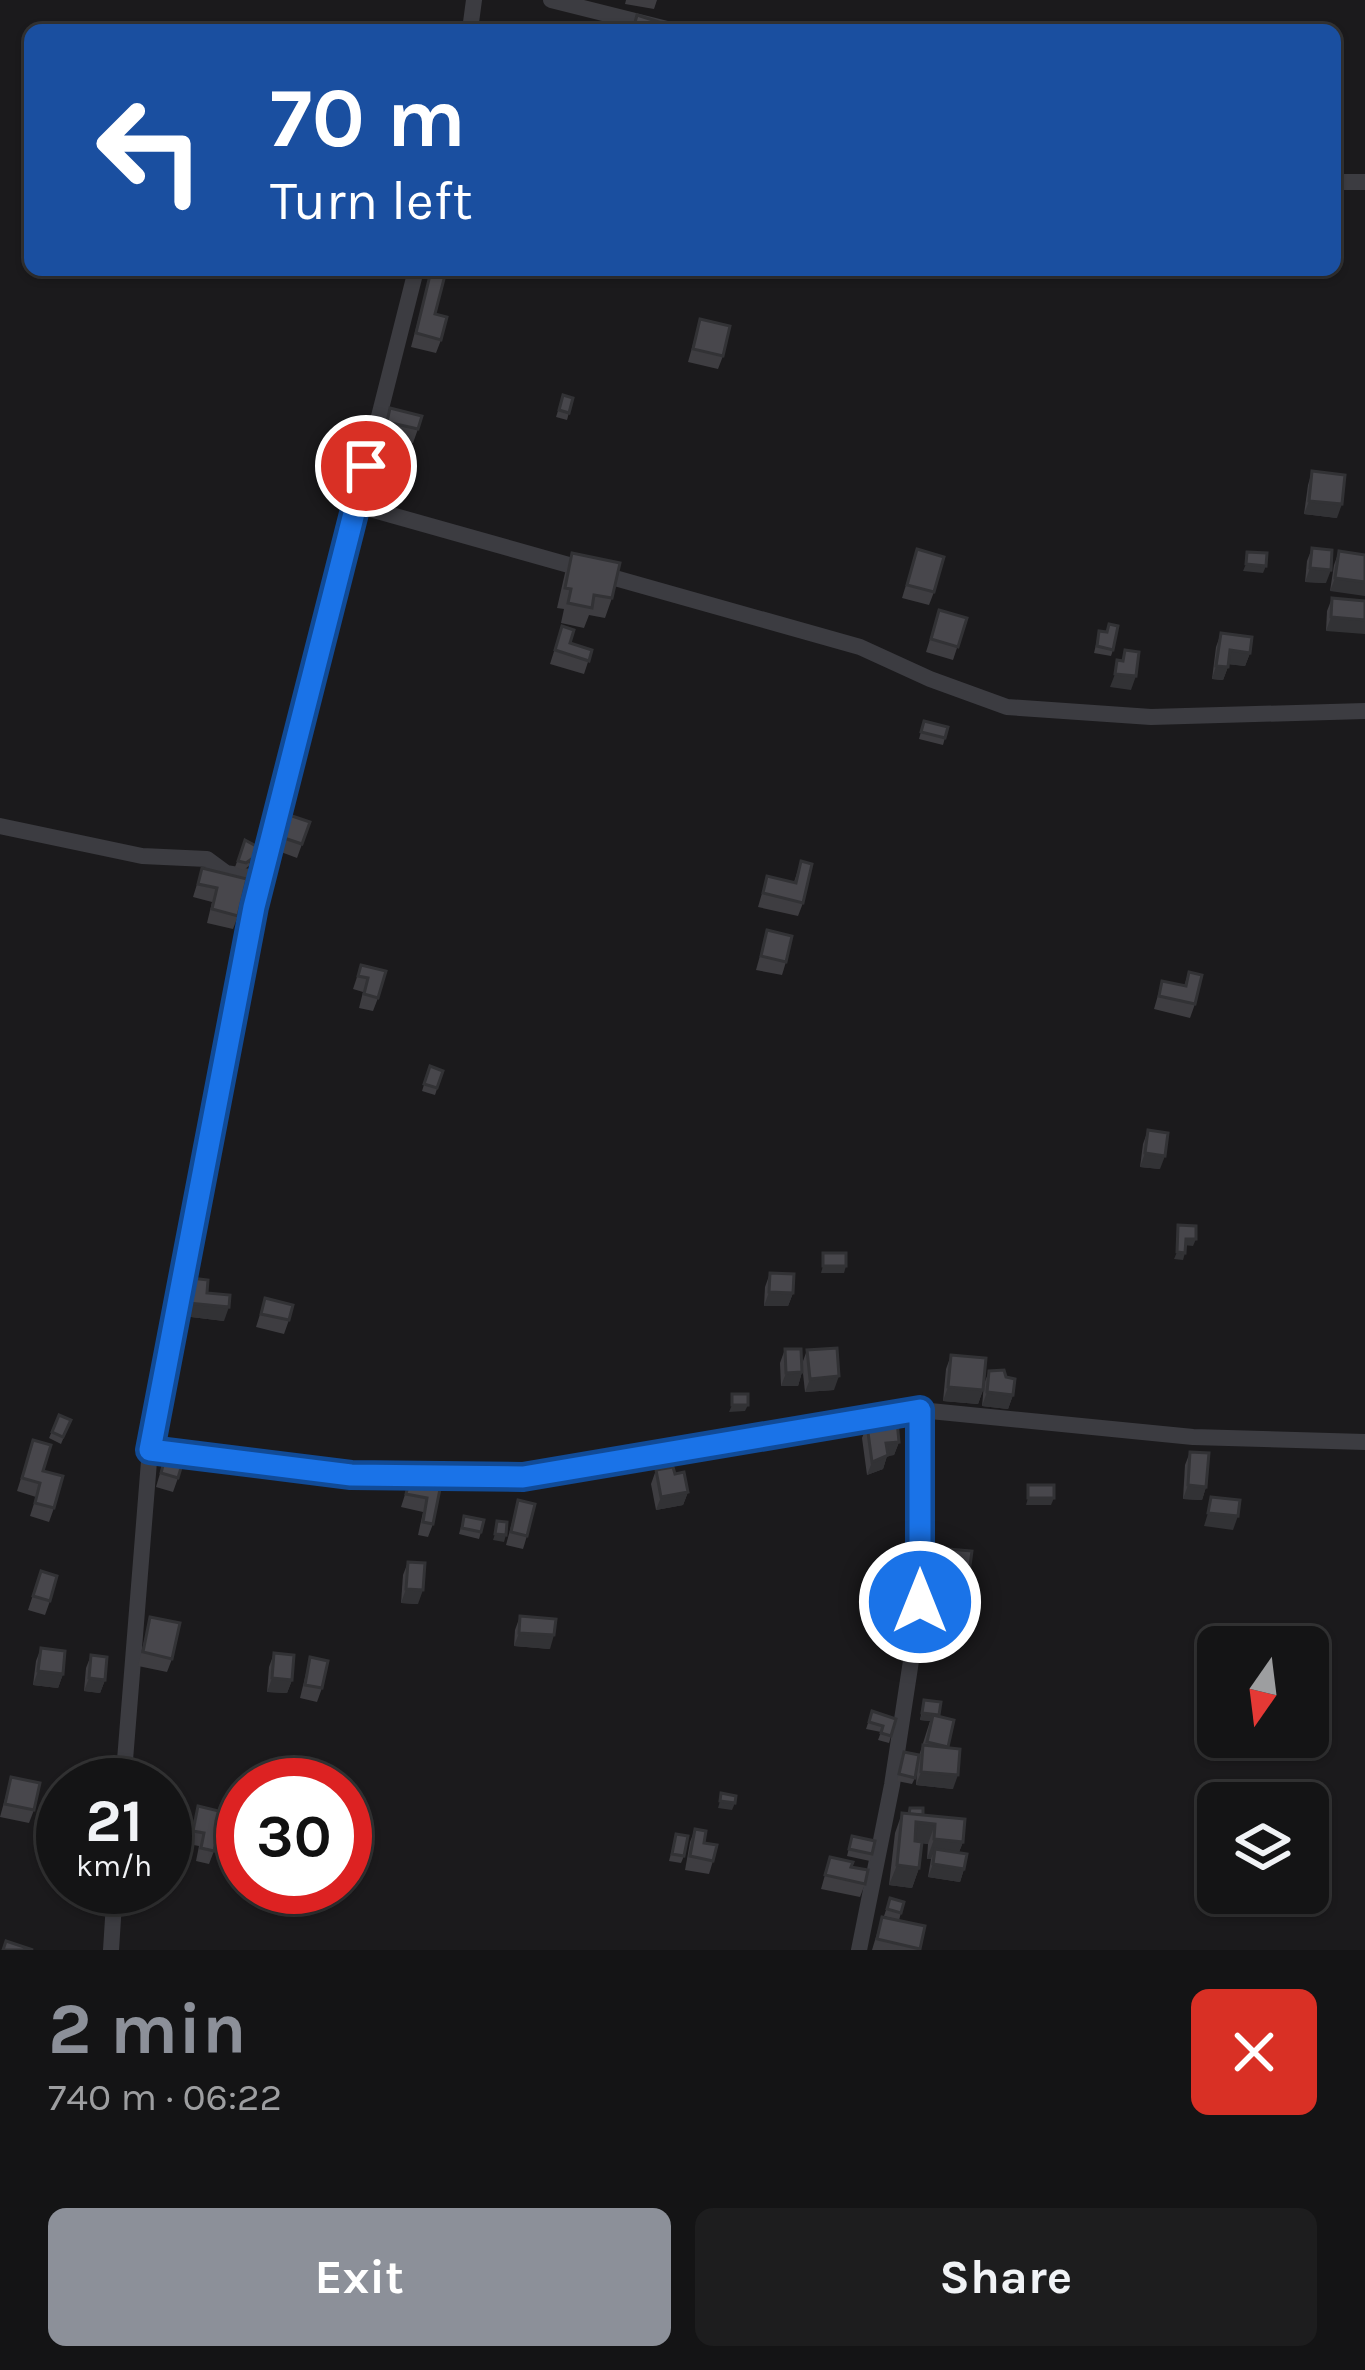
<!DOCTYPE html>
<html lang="en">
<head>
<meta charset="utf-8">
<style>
  body { margin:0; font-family:Karla,sans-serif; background:#1d1d1e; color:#f1f3f6; height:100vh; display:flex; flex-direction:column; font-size:45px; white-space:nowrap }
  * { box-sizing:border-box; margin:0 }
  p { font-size:39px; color:#9d9ea0 }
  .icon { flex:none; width:66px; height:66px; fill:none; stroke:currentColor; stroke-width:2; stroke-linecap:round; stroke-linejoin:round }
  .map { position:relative; height:1950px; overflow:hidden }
  .side { display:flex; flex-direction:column; background:#141415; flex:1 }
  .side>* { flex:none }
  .hud { position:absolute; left:24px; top:24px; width:1317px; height:252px; border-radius:18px; box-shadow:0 3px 9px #0004,0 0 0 3px #333334; background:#1a4fa0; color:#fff; overflow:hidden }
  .needle { width:78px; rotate:194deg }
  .controls { position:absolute; left:1197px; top:1626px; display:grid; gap:24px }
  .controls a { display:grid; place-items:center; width:132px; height:132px; border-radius:18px; background:#141415; box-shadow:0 3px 9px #0004,0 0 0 3px #333334; font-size:60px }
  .speed { position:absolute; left:36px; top:1758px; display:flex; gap:24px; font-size:60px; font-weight:700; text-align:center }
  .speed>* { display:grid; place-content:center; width:156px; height:156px; border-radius:50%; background:#141415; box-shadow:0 3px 9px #0004,0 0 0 3px #333334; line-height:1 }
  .speed small { font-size:30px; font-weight:400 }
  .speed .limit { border:18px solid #d22; background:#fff; color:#111 }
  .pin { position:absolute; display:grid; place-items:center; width:102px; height:102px; color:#fff; margin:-51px; border:6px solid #fff; border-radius:50%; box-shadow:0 3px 12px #0007 }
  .me { position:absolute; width:132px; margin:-66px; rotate:0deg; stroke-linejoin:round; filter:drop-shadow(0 0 9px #0008) }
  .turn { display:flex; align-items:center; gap:42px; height:252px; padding:0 48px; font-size:54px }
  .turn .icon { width:156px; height:156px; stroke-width:2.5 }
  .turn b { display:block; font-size:84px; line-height:102px }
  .round { display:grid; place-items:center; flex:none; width:126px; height:126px; border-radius:18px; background:#1d1d1e }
  .head { display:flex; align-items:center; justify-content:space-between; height:204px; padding:0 48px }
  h1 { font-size:72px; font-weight:700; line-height:90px; color:#8c9099 }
  .button { display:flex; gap:24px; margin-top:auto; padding:24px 48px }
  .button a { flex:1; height:138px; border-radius:18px; background:#8c9099; color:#fff; font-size:48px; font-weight:700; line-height:138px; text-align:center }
  .button a+a { background:#1d1d1e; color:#f1f3f6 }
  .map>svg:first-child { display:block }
</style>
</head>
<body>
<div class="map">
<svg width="1365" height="1950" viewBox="0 0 1365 1950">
  <rect width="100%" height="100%" fill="#1b1a1c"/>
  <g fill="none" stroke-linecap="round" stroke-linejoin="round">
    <g stroke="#3c3c41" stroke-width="16">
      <path d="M551,0L671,30"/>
      <path d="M470,30L474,0"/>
      <path d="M1335,182H1365"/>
      <path d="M356,505L860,647L930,679L1007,707L1151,717L1365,711"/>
      <path d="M0,826L142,856L207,859L226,873L262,879"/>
      <path d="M150,1449L351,1475L523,1477L920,1410L1193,1437L1365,1442"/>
      <path d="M123,1785L150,1449L255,907L416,270"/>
      <path d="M111,1950L115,1887"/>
      <path d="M859,1950L892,1785L920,1602V1410"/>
    </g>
  </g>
  <g fill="#3e3d41">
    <path d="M626,0H657L654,9L625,4Z"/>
    <path d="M431,271L435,314L441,340L436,353L411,347Z"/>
    <path d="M700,319L723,356L718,369L688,362Z"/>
    <path d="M563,395L573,398L567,420L556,417Z"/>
    <path d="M390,408L418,429L413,443L382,435Z"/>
    <path d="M1312,471L1337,518L1304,514L1308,485Z"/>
    <path d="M1312,548L1326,583L1305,582L1307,561Z"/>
    <path d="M917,549L934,592L929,605L902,598Z"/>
    <path d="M1339,551L1365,555L1330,591L1334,565Z"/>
    <path d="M572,553L612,598L605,618L589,615L584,628L561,623L564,609L557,608L565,573Z"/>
    <path d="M1332,598L1365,601L1326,631L1327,611Z"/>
    <path d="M939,610L967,618L953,660L926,652Z"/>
    <path d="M1109,624L1113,650L1111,656L1094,653L1099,631L1106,632Z"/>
    <path d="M562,626L570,643L592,650L584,674L550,664Z"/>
    <path d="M1221,633L1250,653L1245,666L1229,664L1223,680L1212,679L1216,647Z"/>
    <path d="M924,721L948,727L943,745L919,739Z"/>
    <path d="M286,814L310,822L297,858L273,849Z"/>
    <path d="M245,840L250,865L244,870L235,867Z"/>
    <path d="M801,861L803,903L798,916L758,907L767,876L794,882Z"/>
    <path d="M202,868L238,916L233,929L207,923L212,902L193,897Z"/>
    <path d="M767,930L786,962L782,975L756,970Z"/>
    <path d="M361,965L378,998L373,1011L359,1008L363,992L353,989Z"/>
    <path d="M1189,972L1195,1004L1190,1018L1154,1009L1162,981L1184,986Z"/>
    <path d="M430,1066L443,1071L435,1095L422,1091Z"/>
    <path d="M1148,1130L1160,1169L1140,1167L1143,1144Z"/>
    <path d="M770,1273L793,1293L788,1306H764L765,1287Z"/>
    <path d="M191,1278L207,1293L224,1321L183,1316L186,1291Z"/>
    <path d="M265,1298L289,1320L284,1334L256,1327Z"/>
    <path d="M785,1349L802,1372L798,1386H781L780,1363Z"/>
    <path d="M807,1350L834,1390L805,1392L802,1364Z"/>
    <path d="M951,1355L983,1390L978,1404L943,1401L946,1369Z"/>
    <path d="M989,1371L1013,1395L1008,1409L982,1406L984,1384Z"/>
    <path d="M59,1415L71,1420L61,1444L49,1438Z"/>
    <path d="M867,1425L899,1442L894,1455L887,1456L883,1469L867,1475L862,1438Z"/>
    <path d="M33,1440L54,1508L49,1522L30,1516L36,1497L17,1491Z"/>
    <path d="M168,1446L178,1478L173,1492L156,1487Z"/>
    <path d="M1190,1452L1206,1487L1202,1500L1183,1499L1185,1465Z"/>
    <path d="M656,1470L675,1474L688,1492L683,1505L656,1510L651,1484Z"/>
    <path d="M409,1482L440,1489L433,1524L428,1537L418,1535L423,1512L401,1507Z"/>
    <path d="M518,1500L527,1536L523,1549L506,1545Z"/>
    <path d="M464,1516L481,1532L479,1539L459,1534Z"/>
    <path d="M408,1562L418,1604L401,1603L403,1575Z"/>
    <path d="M41,1571L50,1601L45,1615L28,1610Z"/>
    <path d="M520,1616L550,1649L514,1646L515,1630Z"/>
    <path d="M150,1617L172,1659L167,1672L138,1666Z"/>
    <path d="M41,1648L63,1674L58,1688L33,1685L36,1661Z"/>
    <path d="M274,1653L292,1680L287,1693L267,1692L269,1667Z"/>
    <path d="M91,1655L105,1680L100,1693L84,1691L86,1668Z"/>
    <path d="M310,1657L322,1688L317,1702L300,1698Z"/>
    <path d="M924,1700L939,1717L948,1748L953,1789L916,1785L918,1759L930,1721L920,1720Z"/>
    <path d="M872,1711L896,1719L889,1743L878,1740L881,1732L866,1729Z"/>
    <path d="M904,1752L915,1778L912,1784L897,1781Z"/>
    <path d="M11,1777L34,1810L29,1823L0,1817Z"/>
    <path d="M198,1806L214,1851L209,1864L196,1861L199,1846L188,1844Z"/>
    <path d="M910,1808L963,1842L959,1852L964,1869L960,1882L928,1877L931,1859H927L928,1844L922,1843L919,1868L912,1888L889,1885L895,1833L902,1813L907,1814Z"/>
    <path d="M695,1829L713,1861L709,1874L685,1870L690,1842Z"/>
    <path d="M676,1834L684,1856L681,1863L669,1861Z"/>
    <path d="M852,1836L872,1854L870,1861L847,1856Z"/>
    <path d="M830,1857L851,1867L865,1884L860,1897L821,1889Z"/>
    <path d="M890,1898L901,1913L899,1920L884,1916Z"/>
    <path d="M882,1917L920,1949V1950H872Z"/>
  </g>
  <g fill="#323235">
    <path d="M818,270H837L836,275L817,274Z"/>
    <path d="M1309,501L1342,504L1337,518L1304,514Z"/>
    <path d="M1246,564L1266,566L1263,573L1243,571Z"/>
    <path d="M1310,568L1331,570L1326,583L1305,582Z"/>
    <path d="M1335,578L1365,582V596L1330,591Z"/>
    <path d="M1331,617L1365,620V634L1326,631Z"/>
    <path d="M1230,650L1250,653L1245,666L1226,664Z"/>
    <path d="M1216,666L1228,667L1223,680L1212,679Z"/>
    <path d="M1115,674L1136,676L1131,690L1110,687Z"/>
    <path d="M1145,1153L1165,1156L1160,1169L1140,1167Z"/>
    <path d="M1186,1239H1196L1193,1246L1183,1245Z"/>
    <path d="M1177,1252L1185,1253L1183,1260L1174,1259Z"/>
    <path d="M823,1266H846L844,1273H821Z"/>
    <path d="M769,1292L793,1293L788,1306H764Z"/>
    <path d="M188,1303L229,1307L224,1321L183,1316Z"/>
    <path d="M802,1372L798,1386H781L786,1373Z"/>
    <path d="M839,1376L834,1390L805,1392L810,1379Z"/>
    <path d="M948,1387L983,1390L978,1404L943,1401Z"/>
    <path d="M987,1392L1013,1395L1008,1409L982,1406Z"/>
    <path d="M732,1405H748L745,1411L729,1412Z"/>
    <path d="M899,1442L894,1455L887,1456L883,1469L867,1475L872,1462L886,1443Z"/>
    <path d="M1188,1485L1206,1487L1202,1500L1183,1499Z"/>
    <path d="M688,1492L683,1505L656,1510L661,1497Z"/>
    <path d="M1028,1498H1054L1051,1505H1026Z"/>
    <path d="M1208,1513L1238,1516L1233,1530L1204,1526Z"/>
    <path d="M495,1534L506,1535L504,1542L493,1540Z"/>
    <path d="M947,1564L970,1566L966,1580L942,1577Z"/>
    <path d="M406,1589L423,1590L418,1604L401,1603Z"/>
    <path d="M519,1633L554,1635L550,1649L514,1646Z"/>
    <path d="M38,1671L63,1674L58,1688L33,1685Z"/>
    <path d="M89,1678L105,1680L100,1693L84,1691Z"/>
    <path d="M272,1678L292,1680L287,1693L267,1692Z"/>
    <path d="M922,1713L939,1715L930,1721L920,1720Z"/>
    <path d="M921,1772L958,1775L953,1789L916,1785Z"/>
    <path d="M720,1801L735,1803L732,1810L718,1808Z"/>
    <path d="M916,1822L935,1824L928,1844L909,1842Z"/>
    <path d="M934,1839L963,1842L955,1862L935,1849L931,1859H927Z"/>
    <path d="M933,1864L964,1869L960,1882L928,1877Z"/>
    <path d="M897,1865L919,1868L912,1888L889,1885Z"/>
  </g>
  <g fill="#48474c" stroke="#323235" stroke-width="3">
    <path d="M637,15L662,23L660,30H633Z"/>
    <path d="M826,24L843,30H824Z"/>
    <path d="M431,271L445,275L435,314L447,317L441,340L416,333Z"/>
    <path d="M700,319L730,326L723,356L693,349Z"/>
    <path d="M563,395L573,398L569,413L559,410Z"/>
    <path d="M390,408L422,416L418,429L387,422Z"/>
    <path d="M1312,471L1345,475L1342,504L1309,501Z"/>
    <path d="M1312,548L1332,550L1331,570L1310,568Z"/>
    <path d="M917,549L944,557L934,592L907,585Z"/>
    <path d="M1339,551L1365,555V582L1335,578Z"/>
    <path d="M1247,552L1267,553L1266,566L1246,564Z"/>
    <path d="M572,553L620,563L612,598L594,595L592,608L568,603L571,589L565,588Z"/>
    <path d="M1332,598L1365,601V620L1331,617Z"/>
    <path d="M939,610L967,618L958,647L931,639Z"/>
    <path d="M1109,624L1118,626L1113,650L1097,646L1099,631L1107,632Z"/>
    <path d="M562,626L574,630L570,643L592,650L589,661L555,650Z"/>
    <path d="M1221,633L1252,637L1250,653L1230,650L1228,667L1216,666Z"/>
    <path d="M1125,650L1139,652L1136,676L1115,674L1117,660L1123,661Z"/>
    <path d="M924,721L948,727L945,738L921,732Z"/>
    <path d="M286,814L310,822L302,844L278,836Z"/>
    <path d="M245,840L256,846L253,858L246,863L238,861Z"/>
    <path d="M801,861L812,864L803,903L763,893L767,876L796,883Z"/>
    <path d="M202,868L247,879L238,916L212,909L217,888L198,884Z"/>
    <path d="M767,930L792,936L786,962L761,956Z"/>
    <path d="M361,965L386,971L378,998L364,994L368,978L358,976Z"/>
    <path d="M1189,972L1202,975L1195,1004L1159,996L1162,981L1186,986Z"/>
    <path d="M430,1066L443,1071L437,1088L424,1084Z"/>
    <path d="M1148,1130L1168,1133L1165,1156L1145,1153Z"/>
    <path d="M1178,1225L1196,1226V1239H1186L1185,1253L1177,1252Z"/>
    <rect x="823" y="1253" width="23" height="13"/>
    <path d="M770,1273L794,1274L793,1293L769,1292Z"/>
    <path d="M191,1278L208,1280L207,1293L230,1295L229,1307L188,1303Z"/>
    <path d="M265,1298L293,1305L289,1320L261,1314Z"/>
    <path d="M837,1348L839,1376L810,1379L807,1350Z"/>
    <path d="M785,1349H801L802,1372L786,1373Z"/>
    <path d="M951,1355L986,1358L983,1390L948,1387Z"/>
    <path d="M1004,1370L1006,1377L1015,1379L1013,1395L987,1392L989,1371Z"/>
    <rect x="732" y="1394" width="16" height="11"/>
    <path d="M59,1415L71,1420L63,1437L52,1432Z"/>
    <path d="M897,1421L899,1442L886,1443L888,1455L872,1462L867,1425Z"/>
    <path d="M33,1440L51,1445L43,1471L63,1476L54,1508L35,1503L40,1483L22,1478Z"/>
    <path d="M168,1446L186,1451L178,1478L161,1473Z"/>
    <path d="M1190,1452L1209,1453L1206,1487L1188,1485Z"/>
    <path d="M673,1467L675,1474L684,1472L688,1492L661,1497L656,1470Z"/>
    <path d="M409,1482L440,1489L433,1524L423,1522L427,1498L406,1494Z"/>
    <rect x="1028" y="1485" width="26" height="13"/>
    <path d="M1211,1497L1240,1500L1238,1516L1208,1513Z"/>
    <path d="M518,1500L535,1504L527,1536L511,1532Z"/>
    <path d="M464,1516L484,1520L481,1532L462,1528Z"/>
    <path d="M497,1521L507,1522L506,1535L495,1534Z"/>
    <path d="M948,1549L972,1551L970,1566L947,1564Z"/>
    <path d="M408,1562L425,1563L423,1590L406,1589Z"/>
    <path d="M41,1571L57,1576L50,1601L33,1596Z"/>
    <path d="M520,1616L556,1619L554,1635L519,1633Z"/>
    <path d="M150,1617L180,1623L172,1659L143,1652Z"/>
    <path d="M41,1648L65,1651L63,1674L38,1671Z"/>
    <path d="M274,1653L294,1655L292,1680L272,1678Z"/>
    <path d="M91,1655L107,1657L105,1680L89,1678Z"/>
    <path d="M310,1657L328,1661L322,1688L305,1685Z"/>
    <path d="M924,1700L941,1702L939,1715L922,1713Z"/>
    <path d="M872,1711L896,1719L891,1736L881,1733L883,1726L869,1722Z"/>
    <path d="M933,1715L954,1720L948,1747L927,1742Z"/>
    <path d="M923,1745L960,1749L958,1775L921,1772Z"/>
    <path d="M904,1752L919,1755L915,1778L899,1774Z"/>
    <path d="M11,1777L40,1783L34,1810L5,1804Z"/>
    <path d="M721,1793L736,1796L735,1803L720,1801Z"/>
    <path d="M198,1806L223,1812L214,1851L201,1848L204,1833L193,1831Z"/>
    <path d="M910,1808H923V1815L909,1814Z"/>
    <path d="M902,1813L965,1819L963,1842L934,1839L935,1824L916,1822L915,1841L922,1842L919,1868L897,1865Z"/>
    <path d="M695,1829L706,1831L704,1843L717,1845L713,1861L690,1856Z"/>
    <path d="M676,1834L688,1836L684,1856L672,1854Z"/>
    <path d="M852,1836L875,1841L872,1854L849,1849Z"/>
    <path d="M935,1849L967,1854L964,1869L933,1864Z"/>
    <path d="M830,1857L853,1862L851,1867L868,1870L865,1884L825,1875Z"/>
    <path d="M890,1898L904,1902L901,1913L887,1909Z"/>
    <path d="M882,1917L925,1926L920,1949L877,1939Z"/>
    <path d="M6,1941L33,1950H3Z"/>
  </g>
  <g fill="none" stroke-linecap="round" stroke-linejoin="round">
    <g stroke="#114b97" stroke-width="30">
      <path id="route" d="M366,466L254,907L150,1450L351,1475L523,1477L920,1410V1602"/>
    </g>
    <use href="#route" stroke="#1a73e8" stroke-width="21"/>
  </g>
</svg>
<div class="controls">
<a><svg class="needle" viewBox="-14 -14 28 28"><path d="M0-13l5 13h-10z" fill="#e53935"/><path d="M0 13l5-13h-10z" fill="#9d9ea0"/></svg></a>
<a><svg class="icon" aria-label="layers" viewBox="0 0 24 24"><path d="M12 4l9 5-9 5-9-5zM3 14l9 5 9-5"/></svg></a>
</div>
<div class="speed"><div>21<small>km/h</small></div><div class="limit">30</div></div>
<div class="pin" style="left:366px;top:466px;background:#d93025"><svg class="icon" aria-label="arrive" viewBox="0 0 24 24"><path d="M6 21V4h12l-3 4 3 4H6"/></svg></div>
<svg class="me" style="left:920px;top:1602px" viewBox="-20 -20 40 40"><circle r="17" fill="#1a73e8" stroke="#fff" stroke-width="3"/><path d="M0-11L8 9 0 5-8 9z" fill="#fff"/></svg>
<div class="hud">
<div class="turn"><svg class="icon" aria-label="left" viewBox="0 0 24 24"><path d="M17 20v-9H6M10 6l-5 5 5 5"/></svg><div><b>70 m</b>Turn left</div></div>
</div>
</div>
<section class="side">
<div class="head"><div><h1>2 min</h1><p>740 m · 06:22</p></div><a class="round" style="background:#d93025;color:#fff"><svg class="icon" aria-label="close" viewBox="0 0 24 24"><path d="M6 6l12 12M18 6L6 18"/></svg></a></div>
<div class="button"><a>Exit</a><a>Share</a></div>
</section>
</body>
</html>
